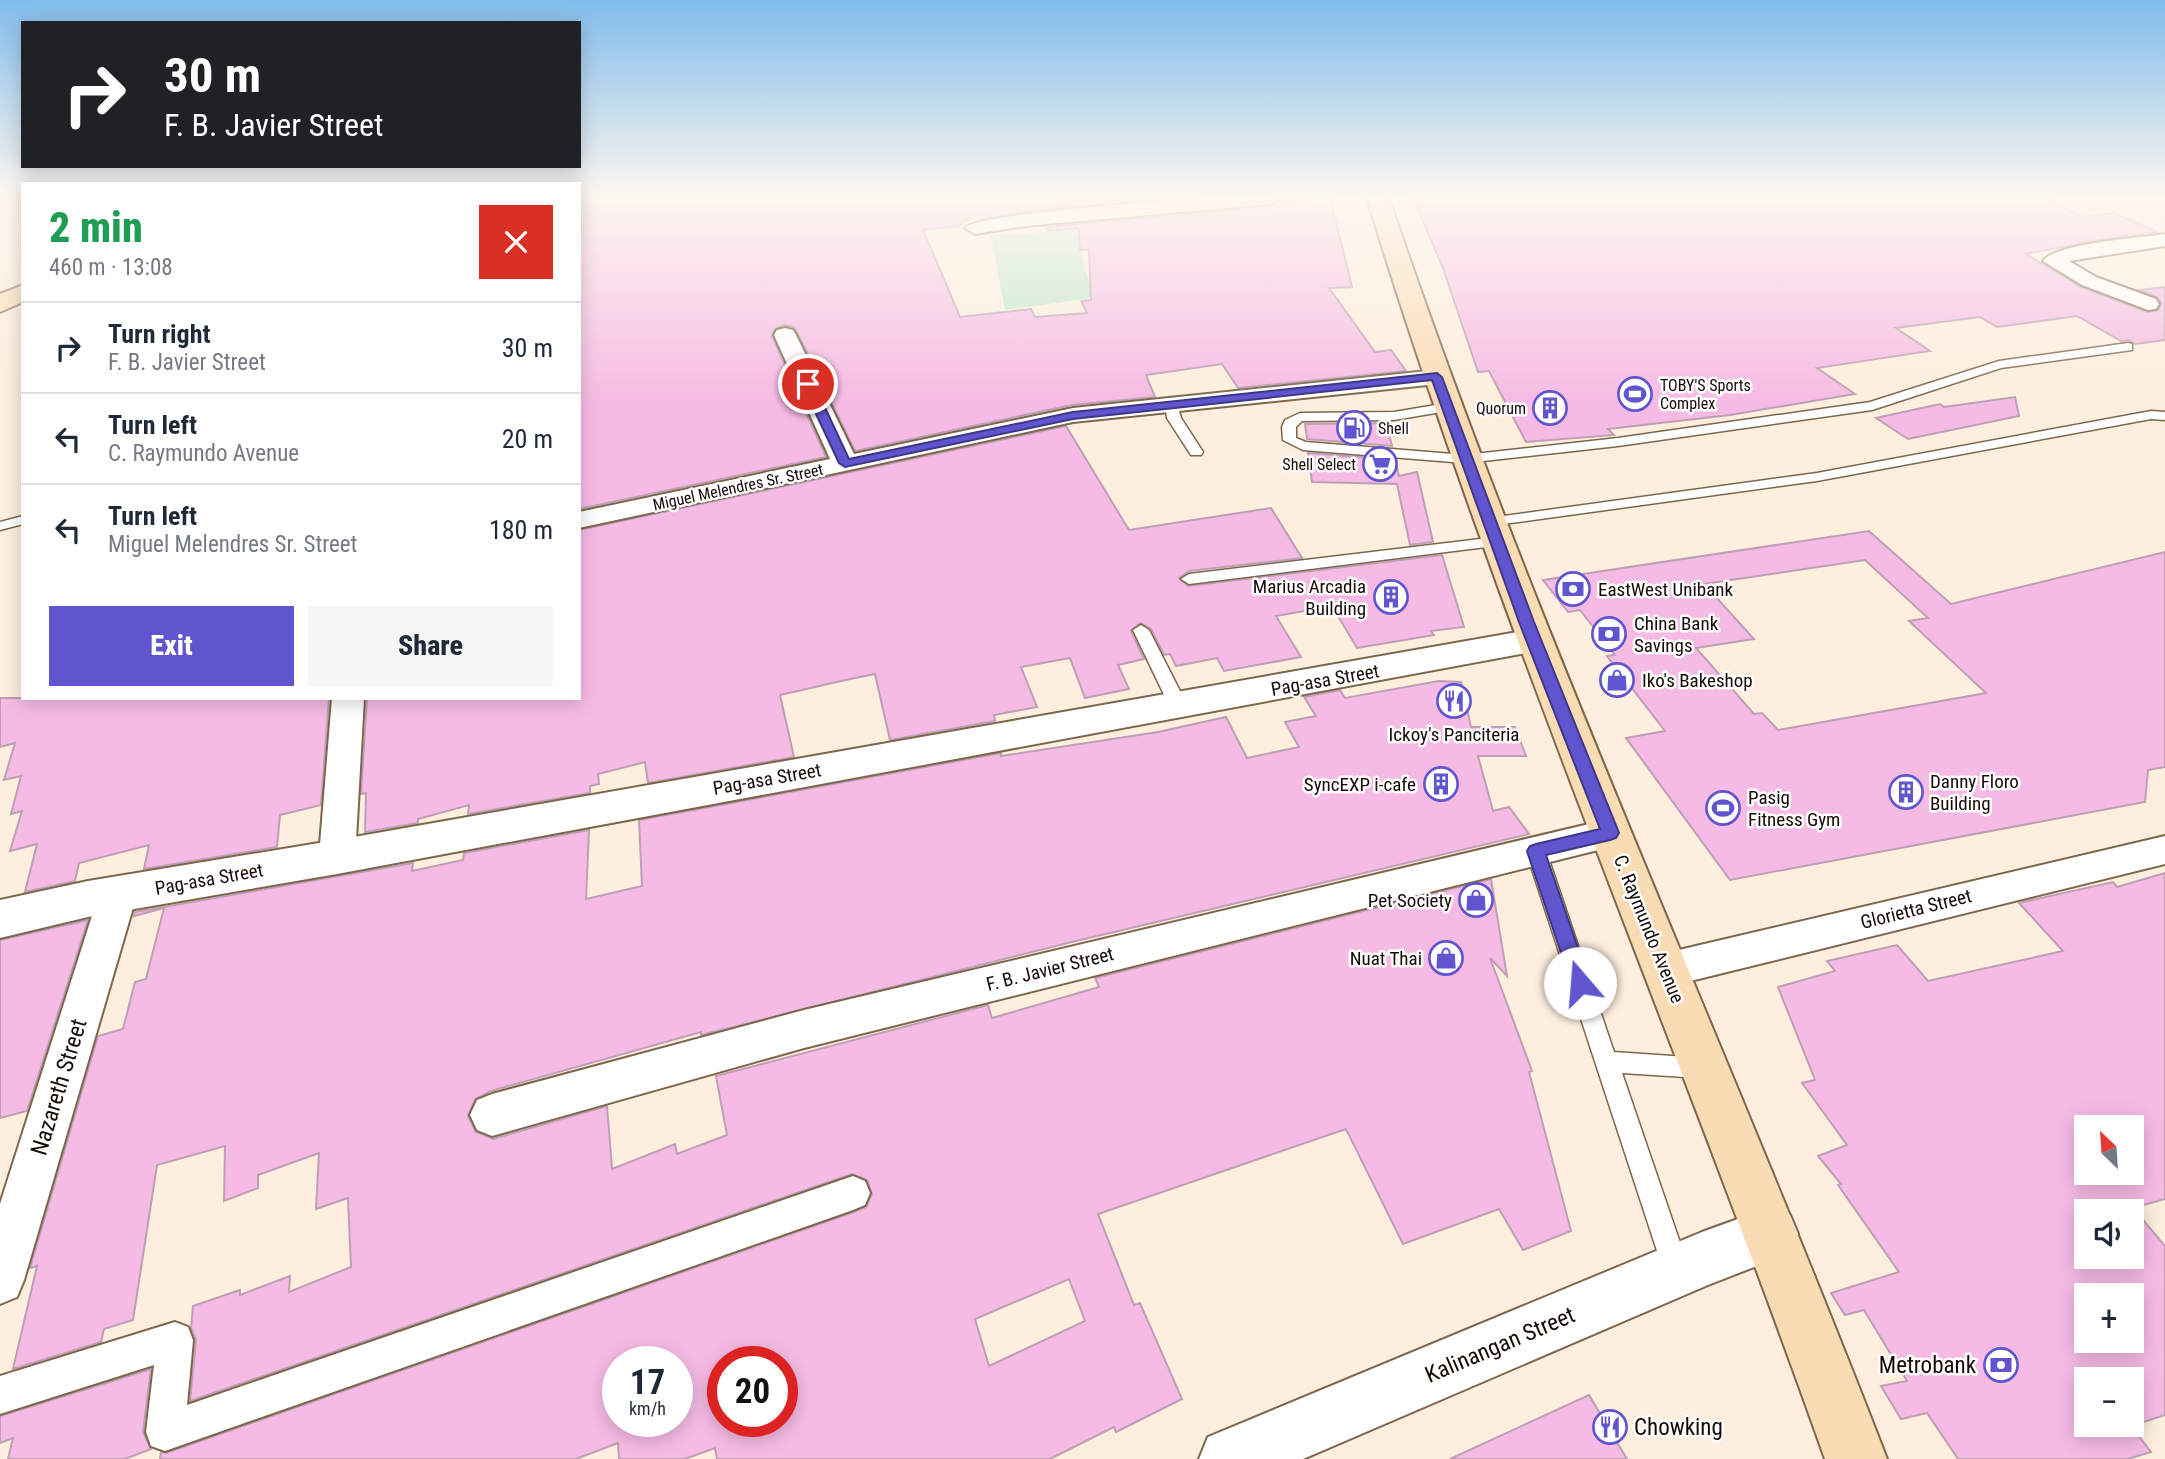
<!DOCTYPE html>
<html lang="en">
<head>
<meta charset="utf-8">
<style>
  body { margin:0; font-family:"Roboto Condensed",sans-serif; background:#f6f6f7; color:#1f2937; height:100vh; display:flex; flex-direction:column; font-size:26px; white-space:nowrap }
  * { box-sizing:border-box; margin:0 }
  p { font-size:23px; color:#747a83 }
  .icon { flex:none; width:38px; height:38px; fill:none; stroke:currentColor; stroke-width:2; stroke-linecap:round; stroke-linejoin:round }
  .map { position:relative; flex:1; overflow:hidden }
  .sheet { position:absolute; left:21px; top:182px; width:560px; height:518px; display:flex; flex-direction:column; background:#fff; border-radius:0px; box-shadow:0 4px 18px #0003 }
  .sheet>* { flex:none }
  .banner { position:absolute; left:21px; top:21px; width:560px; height:147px; border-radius:0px; box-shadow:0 4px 18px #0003; background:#202124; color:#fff; overflow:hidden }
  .needle { width:46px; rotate:335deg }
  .buttons { position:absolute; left:2074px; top:1115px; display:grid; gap:14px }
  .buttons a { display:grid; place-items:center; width:70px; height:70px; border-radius:0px; background:#fff; box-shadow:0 4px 18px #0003; font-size:35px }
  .speed { position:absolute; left:602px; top:1346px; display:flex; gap:14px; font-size:35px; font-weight:700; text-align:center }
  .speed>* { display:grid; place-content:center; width:91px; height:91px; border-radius:50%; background:#fff; box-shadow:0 4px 18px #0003; line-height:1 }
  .speed small { font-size:18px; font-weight:400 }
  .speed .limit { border:10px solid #d22; background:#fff; color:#111 }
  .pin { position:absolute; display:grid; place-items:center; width:60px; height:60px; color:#fff; margin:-30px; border:4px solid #fff; border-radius:50%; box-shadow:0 2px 7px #0007 }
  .me { position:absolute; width:77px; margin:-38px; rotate:342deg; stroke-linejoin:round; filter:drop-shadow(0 0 5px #0008) }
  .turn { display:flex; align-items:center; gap:24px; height:147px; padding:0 28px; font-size:32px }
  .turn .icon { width:91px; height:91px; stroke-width:2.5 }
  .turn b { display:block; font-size:49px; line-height:60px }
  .round { display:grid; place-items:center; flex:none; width:74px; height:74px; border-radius:0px; background:#f6f6f7 }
  .headline { display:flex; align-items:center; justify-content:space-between; height:119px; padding:0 28px }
  h1 { font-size:42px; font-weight:800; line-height:52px; color:#1e9e55 }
  .button { display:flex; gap:14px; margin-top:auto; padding:14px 28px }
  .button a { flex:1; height:80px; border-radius:0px; background:#6055ce; color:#fff; font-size:28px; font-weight:800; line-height:80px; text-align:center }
  .button a+a { background:#f6f6f7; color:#1f2937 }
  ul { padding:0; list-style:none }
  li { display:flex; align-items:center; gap:21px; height:91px; padding:0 28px; border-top:2px solid #e0e1e3 }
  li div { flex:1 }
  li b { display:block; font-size:26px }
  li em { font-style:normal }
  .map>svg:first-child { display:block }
</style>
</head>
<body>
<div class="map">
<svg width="2165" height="1459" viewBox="0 0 2165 1459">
  <rect width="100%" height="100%" fill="#fdeedd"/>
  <path fill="#bde8c9" d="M1075,230L1093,298L1005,310L991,236Z"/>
  <g fill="#f6bbe4" stroke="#be9fb5" stroke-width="2" fill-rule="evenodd">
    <path d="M579,198H1164L1021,212L1018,208L1019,213L961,221L963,225L923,230L960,317L1031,309L1035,317L1087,313L1081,301L1091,300L1089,250H1080L1078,228L1048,231L1046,227L1271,207L1279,201L1330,198L1352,287L1329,288L1375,352L1391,350L1406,371L1238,388L1222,364L1146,375L1155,397L1072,405L855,451L798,334L794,327L784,325L775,329L772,336L826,457L579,509Z"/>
    <path d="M1413,198H2045L2083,217L2114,213L2157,232L2099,240L2026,254L2081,287L2147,312L2158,310L2161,303L2157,297L2140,290L2165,287V340L2135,344L2129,340L2121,341L2077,316L1997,327L1980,317L1896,328L1930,351L1817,368L1855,394L1730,415L1608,429L1614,435L1526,442L1489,371L1478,372L1443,268Z"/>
    <path d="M2015,397L2019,416L1908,439L1876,418L1940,404L1944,407Z"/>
    <path d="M1386,423L1392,446L1307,439L1305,424Z"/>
    <path d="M1066,426L1129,530L1271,508L1302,558L1189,571L1179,578L1188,586L1442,555L1464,627L1431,631L1434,635L1357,648L1332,606L1276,616L1301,657L1224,671L1217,658L1176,666L1170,654L1164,655L1151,629L1140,623L1131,631L1144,659L1118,665L1129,689L1085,698L1070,658L1021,667L1037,707L994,715L995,721L890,740L875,674L850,679L780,695L794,757L648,783L645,762L598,774L599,784L590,786V793L468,814L469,805L418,819V823L365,832L366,793L361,794L367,698H579V530Z"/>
    <path d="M1308,453L1395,460L1399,476L1417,472L1433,542L1410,545L1397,484L1312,482Z"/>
    <path d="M1869,531L1951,604L2165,552V767L2148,770L2145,802L1730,880L1626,738L1665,731L1607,656L1615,655L1580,610L1568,612L1543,580ZM1865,560L1928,618L1909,621L1986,693L1778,730L1762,713L1754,714L1696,648L1754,639L1704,584Z"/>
    <path d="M1439,681L1461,682L1471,727H1515L1526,756H1478L1493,811L1509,807L1529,834L1076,941L701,1035V1032L491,1091L475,1099L468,1116L476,1132L493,1139L607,1106L612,1169L675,1144L677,1154L727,1135L716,1076L988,1005L992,1018L1099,987L1095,978L1491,879L1507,976L1490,958L1532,1071L1529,1072L1571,1231L1523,1250L1499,1209L1403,1244L1346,1129L1098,1214L1134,1305L1140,1303L1182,1399L1116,1432L1114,1427L1050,1459H717L715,1448L685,1459H619L618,1443L576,1459H160L161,1452L166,1453L854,1212L866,1207L872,1194L867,1180L852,1174L190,1401L196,1340L191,1328L193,1306L240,1290V1295L290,1276L289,1292L351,1267L348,1198L316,1209L319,1153L258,1175V1188L224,1201L225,1146L157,1165L133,1320L104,1329L101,1342L13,1369L37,1266L30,1268L98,1036L123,1029L135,982L146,979L164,908L134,916L135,912L413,863L412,871L463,860L464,853L589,830L586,899L642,886L639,820L1001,753V756L1158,732L1226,717L1247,758L1299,747L1285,722L1316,716L1304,697L1340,690L1345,698ZM1069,1279L1085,1321L989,1366L975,1319ZM618,1362H677V1421H618ZM723,1362H782V1421H723Z"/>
    <path d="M0,698H329L321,805L280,815L277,847L144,869L149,845L79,863L75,881L25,892L37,844L10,851L22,811L11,814L21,776L4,780L15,743L0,747Z"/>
    <path d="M2165,873V1199L2133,1208L2165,1246V1415L2131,1426L2151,1452L2128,1459H1958L1927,1413L1901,1419L1881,1386L1907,1381L1864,1310L1845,1315L1831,1293L1899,1272L1838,1185L1841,1184L1818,1156L1847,1145L1802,1083L1815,1080L1778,987L1835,971L1827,961L1897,945L1928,981L2063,951L2019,903L2113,882L2117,887ZM2086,1127H2132V1172H2086ZM2086,1211H2132V1256H2086ZM2086,1295H2132V1340H2086ZM2086,1379H2132V1424H2086Z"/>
    <path d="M88,920L27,1111L0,1118V940Z"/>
    <path d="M151,1369L143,1432L151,1449L125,1459H8L13,1438L0,1443V1416Z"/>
    <path d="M1589,1395L1627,1459H1450Z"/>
  </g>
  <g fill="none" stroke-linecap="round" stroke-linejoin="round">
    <g stroke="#7c674d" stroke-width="3">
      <g id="service">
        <path d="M2128,343L2132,344V350L2001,368L1872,410L1618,446L1465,463L1303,450L1283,440L1282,427L1285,420L1300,413L1394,412L1448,403L1454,407L1453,410L1394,420L1302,421L1296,427V438L1306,442L1465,455L1618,438L1870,402L1999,361Z"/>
        <path d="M1171,399L1177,403L1181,418L1203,452L1201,455H1191L1167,418L1165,403Z"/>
        <path d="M2151,411L2165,412V420L2151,419L1817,481L1489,526L1482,522L1489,518L1817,473Z"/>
        <path d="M23,516V524L0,530V522Z"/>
        <path d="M1497,537L1504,542L1502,545L1189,584L1181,579L1189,574Z"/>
        <path d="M1141,625L1149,630L1188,707L1185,711L1179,713L1170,707L1133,630Z"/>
        <path d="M1536,843L1543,846L1546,851L1614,1052L1701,1058L1709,1061L1712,1068L1709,1075L1701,1078L1622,1073L1688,1266L1684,1275L1675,1279L1666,1275L1662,1266L1526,851L1529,846Z"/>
      </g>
    </g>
    <g stroke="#7c674d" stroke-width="4">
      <path id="pedestrian" d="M853,1176L865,1181L870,1193L865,1205L853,1210L165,1451L151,1446L146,1432L154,1365L0,1414V1376L175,1322L188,1327L193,1340L187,1405Z"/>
    </g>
    <g stroke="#7c674d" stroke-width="4">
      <g id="minor">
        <path d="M1203,198H1280L1271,204L1025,226L975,234L965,228C977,213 1171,201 1203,198Z"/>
        <path d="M2165,234V246L2069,261L2096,277L2156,299L2159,304L2156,309L2148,310L2082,285L2043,261C2056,243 2140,238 2165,234Z"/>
        <path d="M785,328L793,330L796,335L854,454L1073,408L1437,370L1445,372L1449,377L1445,382L1437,384L1073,422L579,528V512L830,459L774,335L777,330Z"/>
        <path d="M332,698H364L355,857L350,867L337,872L324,867L319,857Z"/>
        <path d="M1610,819L1623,823L1628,833L1623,843L1610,847L804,1048L492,1136L477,1130L470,1115L477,1100L492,1094L804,1010Z"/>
        <path d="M2165,836V864L1666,987L1652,982L1646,970L1652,958L1666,953Z"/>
        <path d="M118,879L131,883L137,894L24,1280L17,1297L0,1304V1204L99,894L105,883Z"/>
      </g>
    </g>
    <g stroke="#7c674d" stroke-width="4">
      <g id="tertiary">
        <path d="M1534,629L1547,633L1552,641L1547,649L337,874L88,917L0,938V900L88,881L337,840Z"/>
        <path d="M1771,1207L1790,1215L1798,1234L1790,1253L1708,1285L1303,1459H1199L1208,1437L1702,1232Z"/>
      </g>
    </g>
    <g stroke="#7c674d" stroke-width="4">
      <g id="secondary">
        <path d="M1367,198H1389C1533,627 1724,1037 1887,1459H1825C1676,1037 1498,627 1367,198Z"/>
        <path d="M23,285V302L0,312V294Z"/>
      </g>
    </g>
    <use href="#service" fill="#fff" fill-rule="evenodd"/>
    <use href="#pedestrian" fill="#fff" fill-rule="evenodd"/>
    <use href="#minor" fill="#fff" fill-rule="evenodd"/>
    <use href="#tertiary" fill="#fff" fill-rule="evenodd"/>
    <use href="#secondary" fill="#fadcb4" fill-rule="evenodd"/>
  </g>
  <linearGradient id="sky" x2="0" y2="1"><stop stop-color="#81bceb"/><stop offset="0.49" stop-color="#fef7f0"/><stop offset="1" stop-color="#fef7f0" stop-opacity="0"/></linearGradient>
  <rect width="2165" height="403" fill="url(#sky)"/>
  <path fill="#6055ce" stroke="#3e3786" stroke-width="2" d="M1437,373L1442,377L1534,622L1619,833L1616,838L1610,840L1546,855L1590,983L1587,989L1580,991L1573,989L1527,851L1530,846L1536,844L1600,829L1519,622L1432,380L1073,419L845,467L839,463L802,384L808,380L814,384L849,459L1073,412Z"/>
  <defs>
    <g id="stadium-ring" transform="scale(1.75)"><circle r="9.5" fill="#fefefe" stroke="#6055ce" stroke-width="1.5"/><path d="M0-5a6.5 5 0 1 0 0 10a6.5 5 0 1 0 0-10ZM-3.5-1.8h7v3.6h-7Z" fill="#6055ce"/></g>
    <g id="building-ring" transform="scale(1.75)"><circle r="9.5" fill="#fefefe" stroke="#6055ce" stroke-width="1.5"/><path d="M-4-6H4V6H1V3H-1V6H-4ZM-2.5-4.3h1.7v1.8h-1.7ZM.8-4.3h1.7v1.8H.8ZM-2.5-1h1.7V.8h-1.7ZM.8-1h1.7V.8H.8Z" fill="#6055ce"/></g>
    <g id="fuel-ring" transform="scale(1.75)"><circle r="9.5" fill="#fefefe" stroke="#6055ce" stroke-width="1.5"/><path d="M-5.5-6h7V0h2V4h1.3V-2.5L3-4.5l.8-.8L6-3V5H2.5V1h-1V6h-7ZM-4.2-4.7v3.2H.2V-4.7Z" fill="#6055ce"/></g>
    <g id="supermarket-ring" transform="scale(1.75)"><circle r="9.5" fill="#fefefe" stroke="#6055ce" stroke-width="1.5"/><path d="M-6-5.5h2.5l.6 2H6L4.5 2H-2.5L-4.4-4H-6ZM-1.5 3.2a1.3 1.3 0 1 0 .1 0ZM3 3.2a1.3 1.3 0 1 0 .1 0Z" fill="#6055ce"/></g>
    <g id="bank-ring" transform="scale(1.75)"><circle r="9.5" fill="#fefefe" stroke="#6055ce" stroke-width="1.5"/><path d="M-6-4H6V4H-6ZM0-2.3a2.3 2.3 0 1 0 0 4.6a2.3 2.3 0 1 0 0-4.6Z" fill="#6055ce"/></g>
    <g id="shop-ring" transform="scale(1.75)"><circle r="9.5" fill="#fefefe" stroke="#6055ce" stroke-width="1.5"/><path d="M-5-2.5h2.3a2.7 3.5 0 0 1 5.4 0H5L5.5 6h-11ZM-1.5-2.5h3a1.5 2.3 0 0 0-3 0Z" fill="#6055ce"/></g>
    <g id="restaurant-ring" transform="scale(1.75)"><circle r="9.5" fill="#fefefe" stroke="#6055ce" stroke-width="1.5"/><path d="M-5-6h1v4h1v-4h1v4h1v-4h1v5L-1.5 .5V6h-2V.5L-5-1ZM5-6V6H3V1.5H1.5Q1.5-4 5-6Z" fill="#6055ce"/></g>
  </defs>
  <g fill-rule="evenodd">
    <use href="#stadium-ring" x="1635" y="394"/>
    <use href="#building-ring" x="1550" y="408"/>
    <use href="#fuel-ring" x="1354" y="428"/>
    <use href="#supermarket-ring" x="1380" y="464"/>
    <use href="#bank-ring" x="1573" y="589"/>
    <use href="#building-ring" x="1391" y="597"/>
    <use href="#bank-ring" x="1609" y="634"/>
    <use href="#shop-ring" x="1617" y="680"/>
    <use href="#restaurant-ring" x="1454" y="701"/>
    <use href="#building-ring" x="1441" y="784"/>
    <use href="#building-ring" x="1906" y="792"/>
    <use href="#stadium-ring" x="1723" y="808"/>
    <use href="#shop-ring" x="1476" y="900"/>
    <use href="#shop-ring" x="1446" y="958"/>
    <use href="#bank-ring" x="2001" y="1365"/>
    <use href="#restaurant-ring" x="1610" y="1427"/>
  </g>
  <g text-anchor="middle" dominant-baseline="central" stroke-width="5" stroke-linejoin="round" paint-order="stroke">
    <g font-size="16" fill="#130b03" stroke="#fefefe" text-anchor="start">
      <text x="1660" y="385">TOBY'S Sports<tspan x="1660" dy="18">Complex</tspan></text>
      <text x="1526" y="408" text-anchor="end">Quorum</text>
      <text x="1378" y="428">Shell</text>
      <text x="1356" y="464" text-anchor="end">Shell Select</text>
    </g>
    <g font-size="16" fill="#130b03" stroke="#fefefe">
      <text transform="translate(738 487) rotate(-12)">Miguel Melendres Sr. Street</text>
    </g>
    <g font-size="19" fill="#130b03" stroke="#fefefe" text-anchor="start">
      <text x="1366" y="586" text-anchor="end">Marius Arcadia<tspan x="1366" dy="22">Building</tspan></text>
      <text x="1598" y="589">EastWest Unibank</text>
      <text x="1634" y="623">China Bank<tspan x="1634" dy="22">Savings</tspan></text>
      <text x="1642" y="680">Iko's Bakeshop</text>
      <text x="1454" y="734" text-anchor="middle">Ickoy's Panciteria</text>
      <text x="1930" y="781">Danny Floro<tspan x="1930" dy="22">Building</tspan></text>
      <text x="1416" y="784" text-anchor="end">SyncEXP i-cafe</text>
      <text x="1748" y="797">Pasig<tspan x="1748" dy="22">Fitness Gym</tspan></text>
      <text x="1452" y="900" text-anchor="end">Pet Society</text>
      <text x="1422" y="958" text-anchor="end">Nuat Thai</text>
    </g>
    <g font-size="19" fill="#130b03" stroke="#fefefe">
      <text transform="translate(1325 680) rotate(-10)">Pag-asa Street</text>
      <text transform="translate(767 779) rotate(-10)">Pag-asa Street</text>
      <text transform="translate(209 879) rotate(-10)">Pag-asa Street</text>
      <text transform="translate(1916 909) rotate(-14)">Glorietta Street</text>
      <text transform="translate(1649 929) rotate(68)">C. Raymundo Avenue</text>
      <text transform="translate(1050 969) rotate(-14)">F. B. Javier Street</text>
    </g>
    <g font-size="23" fill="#130b03" stroke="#fefefe">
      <text transform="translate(59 1087) rotate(-73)">Nazareth Street</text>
      <text transform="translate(1500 1345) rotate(-23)">Kalinangan Street</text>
    </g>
    <g font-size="23" fill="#130b03" stroke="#fefefe" text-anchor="end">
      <text x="1976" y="1365">Metrobank</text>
      <text x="1634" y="1427" text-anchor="start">Chowking</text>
    </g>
  </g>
</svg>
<div class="buttons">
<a><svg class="needle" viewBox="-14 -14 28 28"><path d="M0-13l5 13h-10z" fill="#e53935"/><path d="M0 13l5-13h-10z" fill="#747a83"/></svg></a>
<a><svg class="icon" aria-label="sound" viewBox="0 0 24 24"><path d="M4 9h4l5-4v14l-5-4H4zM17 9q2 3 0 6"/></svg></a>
<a>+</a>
<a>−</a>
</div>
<div class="speed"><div>17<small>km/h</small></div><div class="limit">20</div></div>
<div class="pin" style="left:808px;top:384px;background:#d93025"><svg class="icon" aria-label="arrive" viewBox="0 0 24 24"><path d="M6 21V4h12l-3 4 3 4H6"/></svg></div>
<svg class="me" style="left:1580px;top:983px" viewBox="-20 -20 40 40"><circle r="19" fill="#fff"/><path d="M0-13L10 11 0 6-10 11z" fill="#6055ce"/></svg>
<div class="banner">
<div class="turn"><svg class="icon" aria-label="right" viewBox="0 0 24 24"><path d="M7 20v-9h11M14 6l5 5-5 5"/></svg><div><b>30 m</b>F. B. Javier Street</div></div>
</div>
<section class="sheet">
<div class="headline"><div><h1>2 min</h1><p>460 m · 13:08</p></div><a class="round" style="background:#d93025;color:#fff"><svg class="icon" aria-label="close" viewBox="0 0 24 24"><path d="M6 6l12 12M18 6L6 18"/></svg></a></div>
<ul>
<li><svg class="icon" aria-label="right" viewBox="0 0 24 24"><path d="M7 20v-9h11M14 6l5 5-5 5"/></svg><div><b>Turn right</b><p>F. B. Javier Street</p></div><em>30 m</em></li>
<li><svg class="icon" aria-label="left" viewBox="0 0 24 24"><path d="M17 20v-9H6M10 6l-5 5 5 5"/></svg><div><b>Turn left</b><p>C. Raymundo Avenue</p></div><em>20 m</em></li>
<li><svg class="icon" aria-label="left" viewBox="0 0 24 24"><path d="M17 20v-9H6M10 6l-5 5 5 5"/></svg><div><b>Turn left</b><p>Miguel Melendres Sr. Street</p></div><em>180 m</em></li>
</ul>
<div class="button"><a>Exit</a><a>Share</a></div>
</section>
</div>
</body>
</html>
